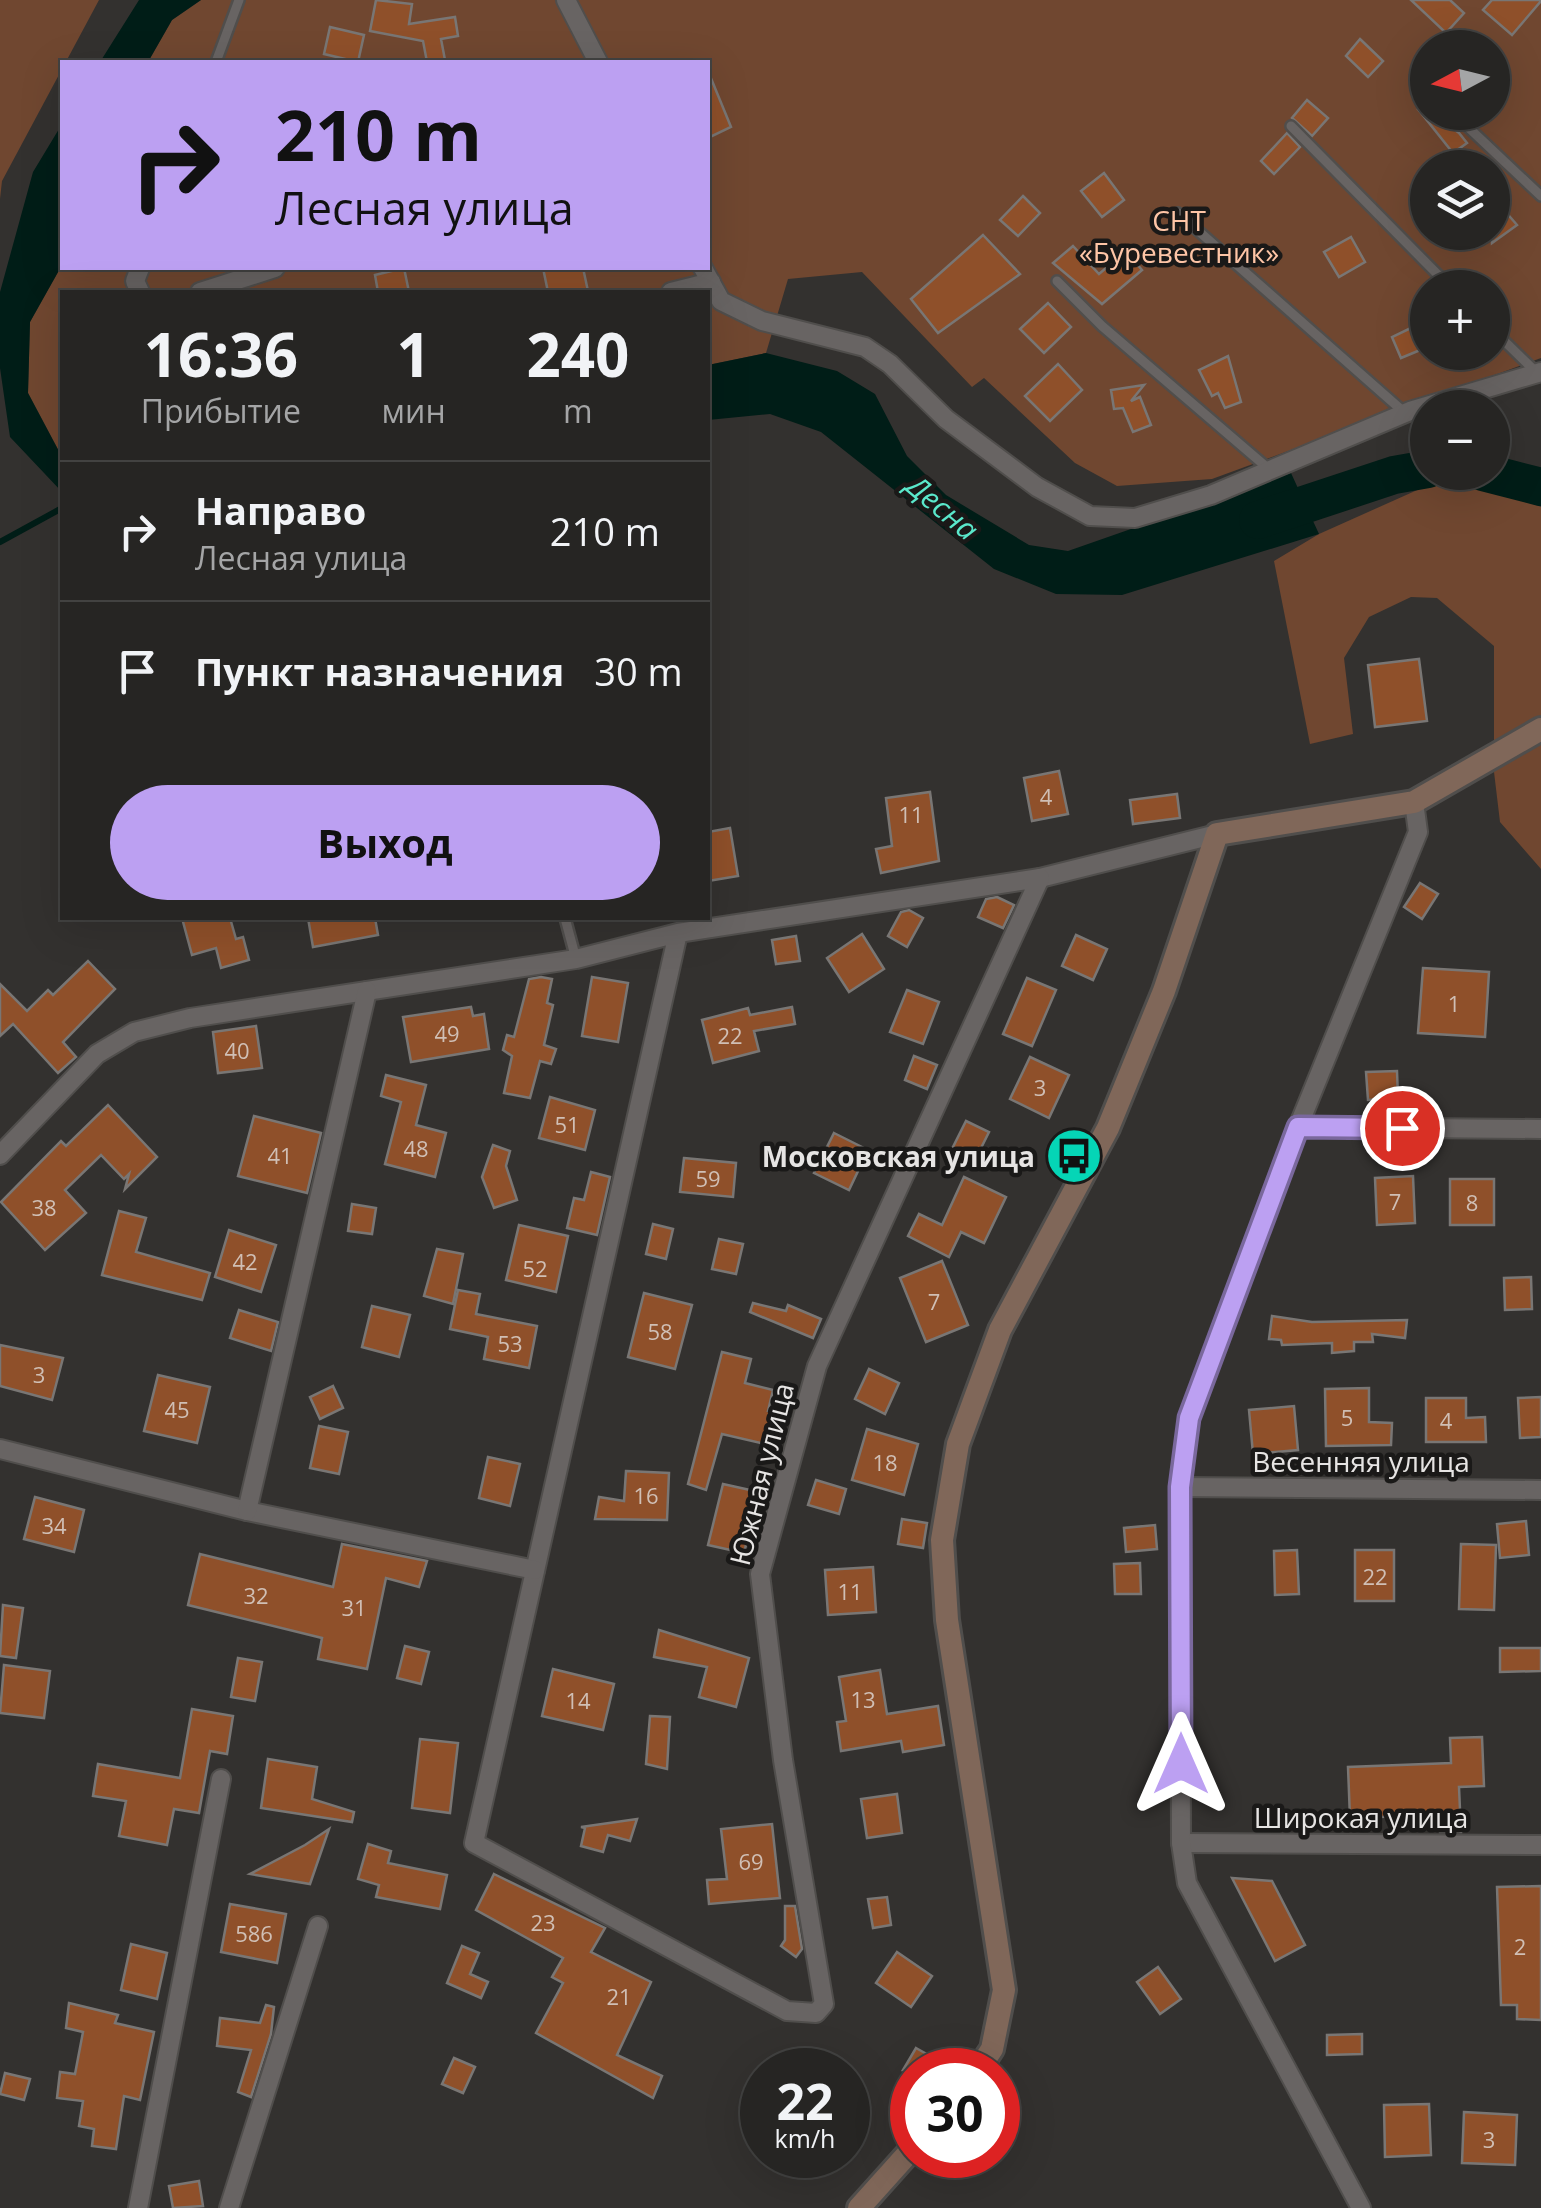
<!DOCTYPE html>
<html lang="ru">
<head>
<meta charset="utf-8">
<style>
  body { margin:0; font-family:"Open Sans",sans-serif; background:#323130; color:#f1f3f6; height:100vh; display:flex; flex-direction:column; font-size:38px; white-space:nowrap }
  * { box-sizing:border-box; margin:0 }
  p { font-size:32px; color:#a4a5a6 }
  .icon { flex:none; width:55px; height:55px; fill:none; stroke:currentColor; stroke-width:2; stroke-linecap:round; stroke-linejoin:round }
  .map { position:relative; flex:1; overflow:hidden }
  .sheet { position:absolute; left:60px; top:290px; width:650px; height:630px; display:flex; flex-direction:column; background:#262523; border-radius:0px; box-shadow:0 10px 40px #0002,0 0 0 2px #424241 }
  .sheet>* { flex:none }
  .banner { position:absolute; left:60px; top:60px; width:650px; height:210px; border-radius:0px; box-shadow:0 10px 40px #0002,0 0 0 2px #424241; background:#bca0f2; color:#111; overflow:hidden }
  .needle { width:65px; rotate:263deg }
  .tools { position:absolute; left:1410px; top:30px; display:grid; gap:20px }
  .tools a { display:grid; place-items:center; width:100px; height:100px; border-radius:50%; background:#262523; box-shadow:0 10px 40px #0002,0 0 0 2px #424241; font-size:50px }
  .speed { position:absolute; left:740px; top:2048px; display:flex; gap:20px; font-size:50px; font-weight:700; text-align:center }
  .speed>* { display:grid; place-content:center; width:130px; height:130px; border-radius:50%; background:#262523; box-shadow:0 10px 40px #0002,0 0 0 2px #424241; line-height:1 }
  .speed small { font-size:25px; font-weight:400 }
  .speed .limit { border:15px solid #d22; background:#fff; color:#111 }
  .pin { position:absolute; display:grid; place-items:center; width:85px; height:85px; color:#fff; margin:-42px; border:5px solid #fff; border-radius:50%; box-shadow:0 2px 10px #0007 }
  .me { position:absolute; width:110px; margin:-55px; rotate:0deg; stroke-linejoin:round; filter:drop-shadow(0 0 8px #0008) }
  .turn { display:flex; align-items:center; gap:35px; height:210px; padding:0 50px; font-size:45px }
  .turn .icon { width:130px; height:130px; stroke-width:2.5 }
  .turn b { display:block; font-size:70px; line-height:85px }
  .eta { display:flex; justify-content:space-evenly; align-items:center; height:170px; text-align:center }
  .eta b { font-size:60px; font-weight:700; line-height:70px }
  .action { display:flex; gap:20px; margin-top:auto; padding:20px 50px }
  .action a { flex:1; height:115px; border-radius:60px; background:#bca0f2; color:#111; font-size:40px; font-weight:700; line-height:115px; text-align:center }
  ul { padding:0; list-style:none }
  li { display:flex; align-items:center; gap:30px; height:140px; padding:0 50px; border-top:2px solid #424241 }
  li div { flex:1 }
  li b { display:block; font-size:38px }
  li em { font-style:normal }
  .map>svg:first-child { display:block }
</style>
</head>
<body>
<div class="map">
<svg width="1541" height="2208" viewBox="0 0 1541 2208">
  <rect width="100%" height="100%" fill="#33312f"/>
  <g fill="#704730" fill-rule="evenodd">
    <path d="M0,0H99L2,181L0,199Z"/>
    <path d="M201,0H1541V358L1212,479L1117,486L1075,463L984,378L972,387L862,272L788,279L766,353L708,365V292H62V457L28,393L30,322L62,265L708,268V62H148L172,20ZM1428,48H1492V112H1428ZM1428,168H1492V232H1428ZM1428,288H1492V352H1428Z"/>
    <path d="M1478,482L1541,507V869L1500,822L1494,772V646L1437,598L1411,597L1369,617L1344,658L1353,734L1310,744L1274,561L1319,534L1424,487Z"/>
  </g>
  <g fill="#001d17">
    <path d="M139,0H201L172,20L148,62H100Z"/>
    <path d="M62,124V265L30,322L28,393L62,457V492L10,437L0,368V292L33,172Z"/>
    <path d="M766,353L837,371L875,394L907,456L946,495L1029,545L1068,551L1291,473L1319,534L1122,595L1056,594L994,569L821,432L770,414L708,420V365Z"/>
  </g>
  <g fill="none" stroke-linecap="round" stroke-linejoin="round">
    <path stroke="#001d17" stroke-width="6" d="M0,542L62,508"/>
    <g stroke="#001d17" stroke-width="38">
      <path d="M1483,472L1541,487"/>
      <path d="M1258,520L1394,475L1428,469"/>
    </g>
  </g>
  <g fill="#8f502a" stroke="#797674" stroke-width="2.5">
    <path d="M376,0L412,4L409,24L455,17L458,36L441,39L445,60L427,62L423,41L370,31Z"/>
    <path d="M1411,0H1450L1464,13L1446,33Z"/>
    <path d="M1492,0H1541V1L1512,35L1483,10Z"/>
    <path d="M330,27L364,35L358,62L324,54Z"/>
    <path d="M1360,39L1383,61L1368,77L1346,56Z"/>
    <path d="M708,71L731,127L708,138Z"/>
    <path d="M1307,100L1328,118L1312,136L1292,118Z"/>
    <path d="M1422,105L1459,133L1467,143L1453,153L1418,109Z"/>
    <path d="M1287,133L1300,147L1274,174L1261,161Z"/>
    <path d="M1104,173L1124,200L1102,217L1081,191Z"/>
    <path d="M1023,196L1040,213L1018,236L1000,220Z"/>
    <path d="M1492,196L1517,225L1492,243Z"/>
    <path d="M983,235L1020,274L938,333L911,299Z"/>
    <path d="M1351,237L1365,262L1339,277L1324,252Z"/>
    <path d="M1073,246L1099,274L1126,251L1142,270L1102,304L1053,263Z"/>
    <path d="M404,268L409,292H378L375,275Z"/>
    <path d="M543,268H583L588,291L548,292Z"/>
    <path d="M1048,303L1071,327L1044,353L1020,329Z"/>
    <path d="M1415,326L1425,348L1401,358L1392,337Z"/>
    <path d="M1228,356L1241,402L1225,408L1218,393L1212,396L1199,370Z"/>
    <path d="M1058,364L1082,390L1050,421L1025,396Z"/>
    <path d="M1144,385L1131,401L1140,397L1151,425L1133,432L1123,408L1114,409L1111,390Z"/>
    <path d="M1419,659L1427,721L1375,727L1368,665Z"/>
    <path d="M1059,771L1068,814L1032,821L1024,778Z"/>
    <path d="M930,792L939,861L881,873L876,849L892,846L886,798Z"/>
    <path d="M1177,794L1180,818L1133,824L1130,800Z"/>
    <path d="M730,828L738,876L708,881V832Z"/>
    <path d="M1420,883L1438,894L1422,919L1404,907Z"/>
    <path d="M997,897L1014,905L1003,928L978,917L986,899Z"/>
    <path d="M909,910L923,918L907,947L888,936L901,912Z"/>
    <path d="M182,918H230L236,939L243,937L249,960L221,968L216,948L192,955Z"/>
    <path d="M308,918H375L378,935L313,947Z"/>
    <path d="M862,934L884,969L849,992L827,958Z"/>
    <path d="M1076,935L1107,949L1093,980L1062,966Z"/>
    <path d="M796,936L800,961L776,964L772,940Z"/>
    <path d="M88,961L115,989L63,1042L76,1057L58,1073L13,1024L0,1036V984L27,1011L48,990L53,995Z"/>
    <path d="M1423,968L1489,972L1485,1037L1418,1033Z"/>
    <path d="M541,977L552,979L547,1003L553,1005L544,1045L556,1049L551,1064L540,1061L530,1098L504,1093L512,1056L503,1050L507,1035L514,1037L529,979Z"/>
    <path d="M592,977L628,983L618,1042L582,1036Z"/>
    <path d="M1027,978L1056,990L1032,1046L1003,1034Z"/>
    <path d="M907,990L939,1002L923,1044L890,1032Z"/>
    <path d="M471,1007L473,1016L484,1014L489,1049L411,1062L403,1017Z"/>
    <path d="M792,1007L795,1024L754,1031L759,1051L713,1063L702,1020L748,1008L750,1015Z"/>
    <path d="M256,1026L262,1068L218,1073L213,1032Z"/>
    <path d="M914,1056L937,1065L927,1089L905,1080Z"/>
    <path d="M1030,1057L1069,1075L1049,1118L1010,1099Z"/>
    <path d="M1397,1071L1398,1098L1368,1100L1366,1072Z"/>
    <path d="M386,1075L426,1085L416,1125L446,1133L435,1177L385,1164L401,1102L381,1096Z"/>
    <path d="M550,1097L595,1110L585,1150L539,1138Z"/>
    <path d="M108,1105L157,1157L125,1189L129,1174L124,1179L101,1155L65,1190L86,1213L45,1250L1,1202L61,1141L66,1146Z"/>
    <path d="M254,1116L321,1133L307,1193L238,1176Z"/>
    <path d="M966,1121L989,1132L973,1164L950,1153Z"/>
    <path d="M834,1133L868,1150L849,1190L814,1173Z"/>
    <path d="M493,1145L510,1151L506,1166L517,1200L494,1208L482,1177Z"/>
    <path d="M684,1158L736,1163L733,1197L680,1192Z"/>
    <path d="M591,1172L610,1177L597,1235L567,1228L574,1198L584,1200Z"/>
    <path d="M1413,1176L1415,1223L1377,1225L1375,1178Z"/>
    <path d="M964,1177L1006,1197L984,1243L961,1232L949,1257L908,1236L919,1214L942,1225Z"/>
    <rect x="1450" y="1179" width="44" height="46"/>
    <path d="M352,1204L376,1208L372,1234L348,1231Z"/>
    <path d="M119,1211L146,1218L136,1252L210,1273L202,1300L102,1275Z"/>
    <path d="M653,1224L673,1229L666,1259L646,1254Z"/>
    <path d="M519,1225L568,1236L556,1292L506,1280Z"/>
    <path d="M229,1230L276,1245L261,1292L215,1277Z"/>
    <path d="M719,1239L743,1244L736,1274L712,1269Z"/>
    <path d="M437,1249L463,1254L453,1304L424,1296Z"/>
    <path d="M942,1261L968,1325L926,1342L900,1278Z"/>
    <path d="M1531,1277L1532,1309L1505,1310L1504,1278Z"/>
    <path d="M458,1290L480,1294L476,1314L537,1326L529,1368L484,1359L488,1337L450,1329Z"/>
    <path d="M644,1293L692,1305L675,1369L628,1357Z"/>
    <path d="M753,1303L786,1311L788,1305L821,1319L813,1338L750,1312Z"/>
    <path d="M372,1306L410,1315L399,1357L362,1347Z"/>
    <path d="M239,1310L278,1322L271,1351L230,1338Z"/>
    <path d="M1272,1316L1312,1322L1407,1320L1405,1338L1372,1334L1373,1342H1354V1351L1332,1353V1343L1282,1345L1281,1340L1269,1339Z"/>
    <path d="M0,1345L63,1358L52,1400L0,1386Z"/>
    <path d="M722,1352L751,1359L745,1383L773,1390L768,1411L773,1412L765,1444L722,1434L706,1490L688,1484Z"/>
    <path d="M869,1369L899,1383L885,1414L855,1399Z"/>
    <path d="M158,1375L210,1387L197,1443L144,1431Z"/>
    <path d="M333,1386L343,1408L320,1419L310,1397Z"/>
    <path d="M1369,1388V1422L1392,1423L1391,1445L1326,1446L1325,1389Z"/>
    <path d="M1541,1397V1437L1520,1438L1518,1398Z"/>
    <path d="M1426,1398H1466V1418L1485,1417L1486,1442H1426Z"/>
    <path d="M1294,1406L1298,1450L1253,1454L1249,1410Z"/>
    <path d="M319,1426L348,1432L339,1474L310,1468Z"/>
    <path d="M867,1429L918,1444L904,1495L852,1480Z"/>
    <path d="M488,1457L520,1464L510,1506L479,1498Z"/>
    <path d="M626,1471L669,1473L667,1520L595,1519L599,1497L624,1501Z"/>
    <path d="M816,1480L846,1489L839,1514L808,1505Z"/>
    <path d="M723,1484L759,1492L744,1553L708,1545Z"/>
    <path d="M35,1497L84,1510L74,1552L24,1539Z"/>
    <path d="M902,1519L927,1523L923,1548L898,1544Z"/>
    <path d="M1526,1521L1529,1555L1500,1558L1497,1524Z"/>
    <path d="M1155,1525L1157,1549L1126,1552L1124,1528Z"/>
    <path d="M342,1544L427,1561L419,1587L386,1578L367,1669L318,1659L322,1638L188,1605L200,1554L333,1587Z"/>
    <path d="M1461,1544L1496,1545L1494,1610L1459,1609Z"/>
    <path d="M1297,1550L1299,1594L1275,1595L1274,1551Z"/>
    <rect x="1355" y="1550" width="39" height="51"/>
    <path d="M1140,1563L1141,1594H1115L1114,1564Z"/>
    <path d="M873,1567L876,1612L828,1615L825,1570Z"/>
    <path d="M3,1605L23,1608L16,1658L0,1656Z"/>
    <path d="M659,1630L749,1658L736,1707L699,1697L707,1667L654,1657Z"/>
    <path d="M405,1646L429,1652L421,1684L397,1678Z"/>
    <path d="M1500,1648H1541V1671L1500,1672Z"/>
    <path d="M238,1658L262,1662L255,1701L231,1697Z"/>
    <path d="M4,1665L50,1671L44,1718L0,1713Z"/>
    <path d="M553,1669L614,1684L603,1730L542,1716Z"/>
    <path d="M880,1670L887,1714L938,1706L944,1745L903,1752L901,1741L841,1751L837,1722L846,1721L839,1677Z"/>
    <path d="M192,1709L233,1716L227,1754L210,1751L199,1813L174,1809L167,1845L119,1836L126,1801L93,1796L98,1764L180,1778Z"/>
    <path d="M650,1716L670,1717L667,1769L646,1764Z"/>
    <path d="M1482,1737L1484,1786L1459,1787L1461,1832H1440L1439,1815L1350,1818L1348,1767L1451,1763L1450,1738Z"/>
    <path d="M420,1739L458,1743L450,1813L412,1808Z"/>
    <path d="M268,1759L317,1767L312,1799L354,1812L352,1822L261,1808Z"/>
    <path d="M897,1794L902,1833L867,1838L861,1799Z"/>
    <path d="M637,1819L630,1841L608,1835L603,1852L581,1846L585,1828L581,1827Z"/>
    <path d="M772,1824L780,1898L709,1904L707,1880L727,1879L721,1829Z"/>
    <path d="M329,1829L310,1884L250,1874L305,1845Z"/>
    <path d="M368,1844L391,1851L388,1863L447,1875L440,1909L376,1897L379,1885L358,1879Z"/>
    <path d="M494,1874L605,1928L591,1952L651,1982L617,2055L662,2076L653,2098L536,2033L563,1983L552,1977L563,1958L476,1910Z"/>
    <path d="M1232,1878L1272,1881L1305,1945L1275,1961Z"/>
    <path d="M1541,1886V2020L1517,2019V2005H1501L1497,1887Z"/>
    <path d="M887,1897L891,1925L873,1928L868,1899Z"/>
    <path d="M230,1904L286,1914L277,1963L221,1952Z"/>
    <path d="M785,1906H795L802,1949L796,1957L781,1946L785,1940Z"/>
    <path d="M131,1944L167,1953L157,1999L121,1990Z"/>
    <path d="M462,1946L479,1953L470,1974L488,1982L481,1998L447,1983Z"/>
    <path d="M897,1952L932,1976L911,2007L876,1983Z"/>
    <path d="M1158,1967L1181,1999L1160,2014L1137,1982Z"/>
    <path d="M69,2003L118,2015L115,2023L154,2032L140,2100L124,2096L116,2149L92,2146L94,2129L79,2126L83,2101L57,2098L60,2072L75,2074L83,2032L66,2028Z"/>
    <path d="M266,2005L274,2007L271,2034L251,2097L238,2092L251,2050L217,2046L220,2018L260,2023Z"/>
    <path d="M1362,2034V2054L1327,2055V2035Z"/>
    <path d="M916,2048L955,2070H903Z"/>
    <path d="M454,2058L475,2067L463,2093L442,2084Z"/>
    <path d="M5,2073L30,2079L24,2100L0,2094Z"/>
    <path d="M1429,2104L1431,2155L1385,2157L1384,2105Z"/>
    <path d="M1464,2112L1517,2115L1515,2165L1462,2163Z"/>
    <path d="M199,2181L203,2206L173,2208L169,2186Z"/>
  </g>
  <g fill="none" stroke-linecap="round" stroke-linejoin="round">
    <g stroke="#504e4c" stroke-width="14">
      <g id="lane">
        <path d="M216,62L239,0"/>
        <path d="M1452,112L1541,196"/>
        <path d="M1291,126L1451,288"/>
        <path d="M1178,213L1405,413"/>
        <path d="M1057,281L1102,326L1270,470"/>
        <path d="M1492,329L1535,371"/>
        <path d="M565,918L576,959"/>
      </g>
    </g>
    <g stroke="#504e4c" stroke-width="22">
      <g id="street">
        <path d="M566,0L598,62"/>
        <path d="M140,268L135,281L140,292"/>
        <path d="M703,268L721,301L762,321L865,347L890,364L946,419L1037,487L1090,516L1135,518L1211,495L1410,411L1541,372"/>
        <path d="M200,292L275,268"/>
        <path d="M671,292L711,282"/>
        <path d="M1040,878L1217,834"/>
        <path d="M1298,1127L1541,1129"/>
        <path d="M0,1155L97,1054L134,1032L190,1018L576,959L678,933L1040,878L817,1366L760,1574L783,1760L824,2004L816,2013L787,2011L474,1843L678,933"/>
        <path d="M0,1449L247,1511L535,1570"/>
        <path d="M1180,1487L1541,1490"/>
        <path d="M247,1511L367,991"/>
        <path d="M1181,1843L1541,1845"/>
        <path d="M138,2208L221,1779"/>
        <path d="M229,2208L318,1926"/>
        <path d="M1361,2208L1187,1883L1181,1843L1180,1487L1189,1418L1298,1127L1418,832L1414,802"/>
      </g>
    </g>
    <g stroke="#504e4c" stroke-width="28">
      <g id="secondary">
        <path d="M978,2070L992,2049L1004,1990L947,1620L942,1540L958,1444L1000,1330L1108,1128L1164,991L1217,834L1414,802L1541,729"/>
        <path d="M859,2208L912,2149"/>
      </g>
    </g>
    <use href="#lane" stroke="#686463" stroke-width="9"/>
    <use href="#street" stroke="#686463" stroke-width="18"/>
    <use href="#secondary" stroke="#806759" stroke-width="22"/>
  </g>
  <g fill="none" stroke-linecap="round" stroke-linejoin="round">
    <g stroke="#7a689d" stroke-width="25">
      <path id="route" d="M1181,1764L1180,1487L1189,1418L1298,1127L1402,1128"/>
    </g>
    <use href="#route" stroke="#bca0f2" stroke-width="18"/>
  </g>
  <defs>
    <g id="bus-disc" transform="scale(2.875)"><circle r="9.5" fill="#05d5b6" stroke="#1a1918"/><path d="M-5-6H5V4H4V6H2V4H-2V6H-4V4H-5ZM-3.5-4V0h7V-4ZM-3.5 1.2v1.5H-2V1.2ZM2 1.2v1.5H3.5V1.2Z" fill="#111"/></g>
  </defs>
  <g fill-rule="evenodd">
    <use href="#bus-disc" x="1074" y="1156"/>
  </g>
  <g text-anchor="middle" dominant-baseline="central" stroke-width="9" stroke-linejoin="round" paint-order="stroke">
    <g font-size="22" fill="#d0bfb5">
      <text x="1046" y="796">4</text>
      <text x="911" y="814">11</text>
      <text x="1454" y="1003">1</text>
      <text x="447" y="1033">49</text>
      <text x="730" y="1035">22</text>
      <text x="237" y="1050">40</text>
      <text x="1040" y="1087">3</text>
      <text x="567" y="1124">51</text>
      <text x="416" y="1148">48</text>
      <text x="280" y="1155">41</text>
      <text x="708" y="1178">59</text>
      <text x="1395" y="1201">7</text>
      <text x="1472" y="1202">8</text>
      <text x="44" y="1207">38</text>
      <text x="245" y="1261">42</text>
      <text x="535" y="1268">52</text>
      <text x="934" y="1301">7</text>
      <text x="660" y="1331">58</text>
      <text x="510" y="1343">53</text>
      <text x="39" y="1374">3</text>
      <text x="177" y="1409">45</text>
      <text x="1347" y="1417">5</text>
      <text x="1446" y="1420">4</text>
      <text x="885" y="1462">18</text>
      <text x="646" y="1495">16</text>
      <text x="54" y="1525">34</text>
      <text x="1375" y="1576">22</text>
      <text x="850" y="1591">11</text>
      <text x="256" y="1595">32</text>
      <text x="354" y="1607">31</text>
      <text x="863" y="1699">13</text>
      <text x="578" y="1700">14</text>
      <text x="751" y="1861">69</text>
      <text x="543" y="1922">23</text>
      <text x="254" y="1933">586</text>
      <text x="1520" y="1946">2</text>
      <text x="619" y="1996">21</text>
      <text x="1489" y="2139">3</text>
    </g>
    <g font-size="28" fill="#fec5a6" stroke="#1a1918">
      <text x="1179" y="220">СНТ<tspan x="1179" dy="32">«Буревестник»</tspan></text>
    </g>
    <g font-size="28" font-weight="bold" fill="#e6e4e3" stroke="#1a1918" text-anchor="end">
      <text x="1035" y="1156">Московская улица</text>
    </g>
    <g font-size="28" fill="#e6e4e3" stroke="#1a1918">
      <text x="1361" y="1461">Весенняя улица</text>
      <text transform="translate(761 1474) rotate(-76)">Южная улица</text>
      <text x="1361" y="1817">Широкая улица</text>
    </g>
    <g font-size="30" font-style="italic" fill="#5ae8cb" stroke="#1a1918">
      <text transform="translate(943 507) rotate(40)">Десна</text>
    </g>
  </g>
</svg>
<div class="tools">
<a><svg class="needle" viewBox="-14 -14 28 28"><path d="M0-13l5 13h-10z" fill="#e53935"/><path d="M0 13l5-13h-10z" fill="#a4a5a6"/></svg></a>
<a><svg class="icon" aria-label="layers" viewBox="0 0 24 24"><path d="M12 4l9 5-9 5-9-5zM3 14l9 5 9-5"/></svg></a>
<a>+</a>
<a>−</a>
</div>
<div class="speed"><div>22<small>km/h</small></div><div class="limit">30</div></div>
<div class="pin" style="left:1402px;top:1128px;background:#d93025"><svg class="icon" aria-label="arrive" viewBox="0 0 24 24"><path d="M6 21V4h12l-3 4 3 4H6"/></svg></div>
<svg class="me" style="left:1181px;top:1764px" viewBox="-20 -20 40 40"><path d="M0-17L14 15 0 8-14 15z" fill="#bca0f2" stroke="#fff" stroke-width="4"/></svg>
<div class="banner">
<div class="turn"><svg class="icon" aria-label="right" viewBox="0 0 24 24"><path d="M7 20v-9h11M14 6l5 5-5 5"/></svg><div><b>210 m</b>Лесная улица</div></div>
</div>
<section class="sheet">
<div class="eta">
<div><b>16:36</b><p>Прибытие</p></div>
<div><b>1</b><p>мин</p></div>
<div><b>240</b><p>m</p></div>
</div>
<ul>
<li><svg class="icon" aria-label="right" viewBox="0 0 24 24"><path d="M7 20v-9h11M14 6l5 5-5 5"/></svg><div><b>Направо</b><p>Лесная улица</p></div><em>210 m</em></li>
<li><svg class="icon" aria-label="arrive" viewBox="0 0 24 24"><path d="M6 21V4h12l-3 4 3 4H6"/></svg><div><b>Пункт назначения</b></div><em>30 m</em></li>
</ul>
<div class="action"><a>Выход</a></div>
</section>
</div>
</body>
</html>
